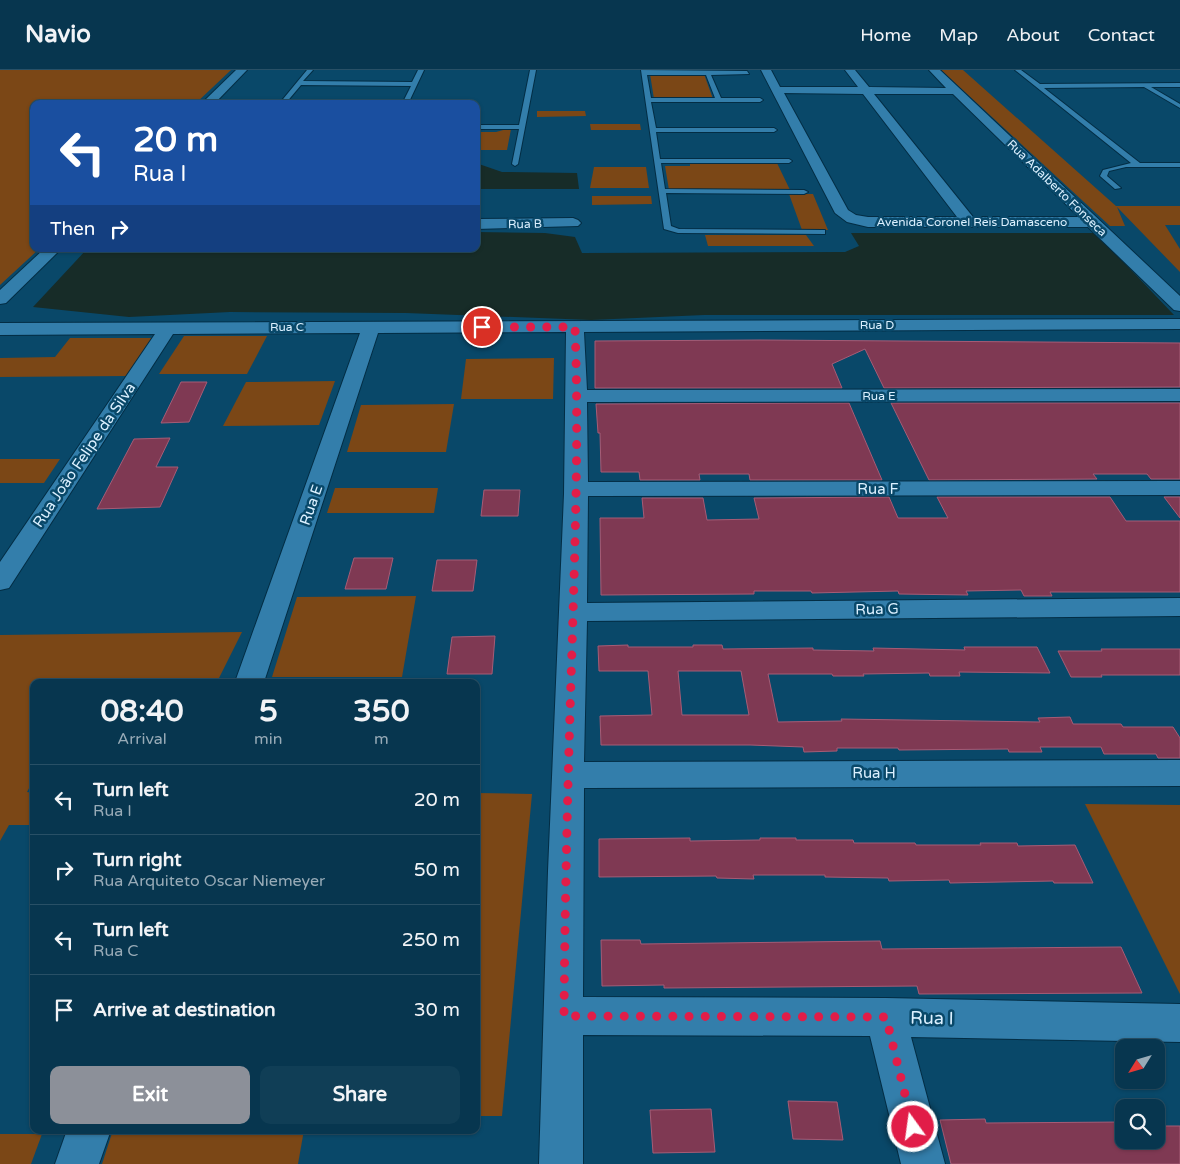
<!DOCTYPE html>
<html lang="en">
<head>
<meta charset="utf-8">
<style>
  body { margin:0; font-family:"Varela Round",sans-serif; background:#103e56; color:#f1f3f6; height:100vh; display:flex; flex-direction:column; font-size:19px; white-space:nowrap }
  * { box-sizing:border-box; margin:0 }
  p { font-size:16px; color:#98abb7 }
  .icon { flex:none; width:28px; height:28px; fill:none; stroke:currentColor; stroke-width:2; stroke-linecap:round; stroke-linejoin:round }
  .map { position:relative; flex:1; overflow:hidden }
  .drawer { position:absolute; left:30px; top:609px; width:450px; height:455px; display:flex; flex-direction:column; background:#07364f; border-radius:10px; box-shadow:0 1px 4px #0004,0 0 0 1px #285066 }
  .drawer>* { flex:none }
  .banner { position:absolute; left:30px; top:30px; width:450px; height:152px; border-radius:10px; box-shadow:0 1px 4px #0004,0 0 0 1px #285066; background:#1a4fa0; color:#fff; overflow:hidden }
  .needle { width:32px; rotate:233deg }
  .fabs { position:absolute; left:1115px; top:969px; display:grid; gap:10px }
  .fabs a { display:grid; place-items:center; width:50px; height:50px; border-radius:10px; background:#07364f; box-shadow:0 1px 4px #0004,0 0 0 1px #285066; font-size:25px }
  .pin { position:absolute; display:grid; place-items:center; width:42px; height:42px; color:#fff; margin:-21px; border:2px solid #fff; border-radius:50%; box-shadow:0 1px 5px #0007 }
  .me { position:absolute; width:55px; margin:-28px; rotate:346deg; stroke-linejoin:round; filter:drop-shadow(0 0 4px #0008) }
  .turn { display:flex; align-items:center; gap:18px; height:105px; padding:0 20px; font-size:22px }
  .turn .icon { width:65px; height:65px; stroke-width:2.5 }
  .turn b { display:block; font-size:35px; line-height:42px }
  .then { display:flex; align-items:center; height:48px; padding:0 20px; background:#0003; gap:10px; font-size:19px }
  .eta { display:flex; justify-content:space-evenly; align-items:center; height:85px; text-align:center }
  .eta b { font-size:30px; font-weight:700; line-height:35px }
  .button { display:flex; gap:10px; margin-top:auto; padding:10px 20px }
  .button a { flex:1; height:58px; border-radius:10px; background:#8c9099; color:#fff; font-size:20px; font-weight:700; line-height:58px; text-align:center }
  .button a+a { background:#103e56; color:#f1f3f6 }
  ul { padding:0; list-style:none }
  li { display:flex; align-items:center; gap:15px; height:70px; padding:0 20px; border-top:1px solid #285066 }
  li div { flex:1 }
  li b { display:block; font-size:19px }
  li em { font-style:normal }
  header { display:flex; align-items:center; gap:30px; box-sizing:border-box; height:70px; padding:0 25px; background:#07364f; border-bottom:1px solid #285066 }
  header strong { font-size:24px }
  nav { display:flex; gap:28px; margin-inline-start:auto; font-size:18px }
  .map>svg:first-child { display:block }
</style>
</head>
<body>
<header>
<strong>Navio</strong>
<nav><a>Home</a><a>Map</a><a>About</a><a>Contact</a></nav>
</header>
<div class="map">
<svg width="1180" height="1094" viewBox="0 0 1180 1094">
  <rect width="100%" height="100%" fill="#094869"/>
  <g fill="#7b4716">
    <path d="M0,0H231L195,34H34V179H39L0,215Z"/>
    <path d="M941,0H963L1116,136H1180V155H1165L1180,179V202L1117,137L1125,156H1110Z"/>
    <path d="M650,4H704L713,29H654Z"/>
    <path d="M537,41H585L586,46L537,47Z"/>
    <path d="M590,54H640L641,60H591Z"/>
    <path d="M507,59H511L507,80H476V62H496Z"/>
    <path d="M690,93H777L790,120H669L665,96H690Z"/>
    <path d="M594,97H646L649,118H590Z"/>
    <path d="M789,124H813L828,160H802Z"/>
    <path d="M592,126H651L652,134L592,135Z"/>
    <path d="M705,165H806L814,176H708Z"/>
    <path d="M184,266H267L247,304H159Z"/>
    <path d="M70,268H154L127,306L0,307V288L55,287Z"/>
    <path d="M554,288L553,329H461L466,289Z"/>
    <path d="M335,311L319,355L223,356L246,312Z"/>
    <path d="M454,334L446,382H347L361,335Z"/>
    <path d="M0,389H60L44,413H0Z"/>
    <path d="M335,418H438L434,443H327Z"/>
    <path d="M416,526L402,607H272L297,527Z"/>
    <path d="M242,562L219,608L87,609L85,612H34V709L27,722L34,723V755H9L0,771V565Z"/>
    <path d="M476,723L532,724L502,1046H476Z"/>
    <path d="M1085,734L1180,735V924Z"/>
    <path d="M113,1060H304L298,1094H102Z"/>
    <path d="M0,1064H42L31,1094H0Z"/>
  </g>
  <g fill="#172c28">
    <path d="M476,93L502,102L577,103L579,119H476Z"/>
    <path d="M476,162L545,163L575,167L582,183L845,182L859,176L851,163H1096L1174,245H704L591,250L406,243L230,242L129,247L33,237L87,179H476Z"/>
  </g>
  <g fill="#7f3953" stroke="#a65c76" fill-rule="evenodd">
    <path d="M760,270L1180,273V317L884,318L865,279L832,294L842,318H595V271Z"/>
    <path d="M181,312H207L189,352L161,353Z"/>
    <path d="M849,333L882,410H750L749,404H699L700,410H640L639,402H601L600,363H598L596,334Z"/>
    <path d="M891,333H1180V409H1151L1147,404H1093L1097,409L929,410Z"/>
    <path d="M170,368L156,397H178L160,437L97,439L134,369Z"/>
    <path d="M484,420H520L518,446H481Z"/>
    <path d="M889,427L898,448H948L937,427H1110L1126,451H1180V522H1050L1052,526H1024L1021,520L966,521L968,525L899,524L898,521L812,523L811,521H754V524L601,525L600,448H644L642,428H703L707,450L759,449L754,428Z"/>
    <path d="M1164,427H1180V448Z"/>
    <path d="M354,488H393L386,519H345Z"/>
    <path d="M437,490H477L473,521H432Z"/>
    <path d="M495,566L492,604H447L452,567Z"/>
    <path d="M628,575V577H693V575H722L723,579L813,578V580L874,581L873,578L965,580L964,577H1037L1050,603L959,602L960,606H930L929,603L863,604L864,606H833L832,604H768L778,652L842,651L841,649L1040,652L1038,648L1070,647L1073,654H1121L1123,657H1173L1180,668V688H1158L1156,684H1104L1101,677H1040L1042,682H1009L1008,679L899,680L898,678H837V681L804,682L803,677L750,675H601L600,646L652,645L648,601H599L598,576ZM678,601H741L749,645H682Z"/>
    <path d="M1101,579H1180V605H1101L1102,607H1071L1058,581H1102Z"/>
    <path d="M690,768V771L760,770V768H796V770H853L854,773H915L916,775H981L980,773H1017L1018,776L1075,775L1093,813H1054L1053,811L950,813L949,810L889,811L888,808L825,807V805H753L754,809L717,808L716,806L599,807V769Z"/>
    <path d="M601,870H640L641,874L880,871L882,879L1121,877L1142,923L919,924L917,916L664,918V915L602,916Z"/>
    <path d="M788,1031L837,1032L843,1070L793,1069Z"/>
    <path d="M711,1039L715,1082L653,1083L650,1040Z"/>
    <path d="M985,1049L986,1053L1124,1052V1070H1156V1056H1180V1094H951L940,1050Z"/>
  </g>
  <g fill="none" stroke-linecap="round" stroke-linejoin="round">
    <g stroke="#032d44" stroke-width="2">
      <g id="service">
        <path d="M307,0H313L303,11L412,12L418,0H424L408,34H402L411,16L301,15L285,34H279Z"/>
        <path d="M530,0H536L518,94L515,96L512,94L519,59H476V55H519Z"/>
        <path d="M641,0L747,1L749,4L711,5L721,28H760L763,30L760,32H651L656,58H774L777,60L774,62H656L660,89H789L792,91L789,93H661L665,119L804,120L808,122L804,124L666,123L671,156L679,159L822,160H825V164L678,163L664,159ZM647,5H706L715,28H651Z"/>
        <path d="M1015,0H1021L1040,14L1180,13V17H1151L1180,34V38L1144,17L1044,18L1140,93H1180V97H1126L1109,101L1107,106L1121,118L1115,119L1100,106L1103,100L1131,93Z"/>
      </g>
    </g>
    <g stroke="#032d44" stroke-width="2">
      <g id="minor">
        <path d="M761,0H771L780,17H858L845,0H855L869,17L946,18L929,0H940L1180,226V241L1174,240L1088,157H868L847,152L835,143ZM784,23L863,24L957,147H868L856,145L848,140ZM874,24H953L1079,147H973Z"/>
        <path d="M573,148L578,150L581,153L578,156L476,159V149Z"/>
        <path d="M1180,249V259L584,262L587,320L1180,319V331L587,332L588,412L1180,411V425L588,426L587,533L1180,528V546L587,551L584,692L1180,690V716L584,718L583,927L886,928L1180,934V972L911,967L945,1094H901L870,966L583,965V1094H539L548,801L564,424L566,262L378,263L264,612H235L360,263L173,264L9,518L0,520V492L155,264L0,265V253Z"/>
        <path d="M67,1060H111L99,1094H55Z"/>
      </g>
    </g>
    <g stroke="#032d44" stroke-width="2">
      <g id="tertiary">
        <path d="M236,0H247L214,34H201Z"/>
        <path d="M44,179H61L6,233L0,234V220Z"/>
      </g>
    </g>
    <use href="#service" fill="#337eab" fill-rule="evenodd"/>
    <use href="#minor" fill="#337eab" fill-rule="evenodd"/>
    <use href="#tertiary" fill="#337eab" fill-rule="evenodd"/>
  </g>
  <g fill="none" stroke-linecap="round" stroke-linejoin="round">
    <path stroke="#e11d48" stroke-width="9" stroke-dasharray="0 16.2" d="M482,257H575C579,364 575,472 572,579C568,701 565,824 564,946L886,947L913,1057"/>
  </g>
  <g text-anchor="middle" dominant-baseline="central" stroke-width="5" stroke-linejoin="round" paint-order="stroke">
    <g font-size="12" fill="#dbf0ff" stroke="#094869">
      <text transform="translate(1057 118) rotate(44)">Rua Adalberto Fonseca</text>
      <text x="972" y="152">Avenida Coronel Reis Damasceno</text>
      <text transform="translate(525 154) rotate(-1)">Rua B</text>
      <text x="877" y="255">Rua D</text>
      <text x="287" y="257">Rua C</text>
      <text x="879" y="326">Rua E</text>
    </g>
    <g font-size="15" fill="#dbf0ff" stroke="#094869">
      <text transform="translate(84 385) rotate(-56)">Rua João Felipe da Silva</text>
      <text x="878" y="419">Rua F</text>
      <text transform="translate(311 435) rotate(-71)">Rua E</text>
      <text transform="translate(877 539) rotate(-1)">Rua G</text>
      <text x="874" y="703">Rua H</text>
    </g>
    <g font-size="18" fill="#dbf0ff" stroke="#094869">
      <text transform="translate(932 948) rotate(1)">Rua I</text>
    </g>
  </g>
</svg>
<div class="fabs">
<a><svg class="needle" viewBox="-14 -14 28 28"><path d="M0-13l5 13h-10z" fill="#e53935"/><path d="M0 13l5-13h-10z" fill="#98abb7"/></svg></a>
<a><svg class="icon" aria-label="search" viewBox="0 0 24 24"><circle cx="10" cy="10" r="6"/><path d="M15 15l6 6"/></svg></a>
</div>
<div class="pin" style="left:482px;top:257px;background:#d93025"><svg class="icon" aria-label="arrive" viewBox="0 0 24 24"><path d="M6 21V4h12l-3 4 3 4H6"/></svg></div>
<svg class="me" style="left:913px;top:1057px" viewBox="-20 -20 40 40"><circle r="17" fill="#e11d48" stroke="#fff" stroke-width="3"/><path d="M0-11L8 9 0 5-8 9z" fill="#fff"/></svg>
<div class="banner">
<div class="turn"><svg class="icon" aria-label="left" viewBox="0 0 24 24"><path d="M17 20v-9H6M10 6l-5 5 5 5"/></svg><div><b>20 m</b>Rua I</div></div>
<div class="then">Then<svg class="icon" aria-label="right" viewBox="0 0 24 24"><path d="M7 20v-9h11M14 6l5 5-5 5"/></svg></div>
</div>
<section class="drawer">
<div class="eta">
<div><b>08:40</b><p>Arrival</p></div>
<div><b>5</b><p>min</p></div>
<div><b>350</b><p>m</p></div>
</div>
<ul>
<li><svg class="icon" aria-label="left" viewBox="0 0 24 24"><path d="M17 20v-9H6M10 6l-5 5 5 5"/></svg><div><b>Turn left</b><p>Rua I</p></div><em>20 m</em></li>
<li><svg class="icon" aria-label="right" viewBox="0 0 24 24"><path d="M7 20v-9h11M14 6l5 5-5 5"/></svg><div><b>Turn right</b><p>Rua Arquiteto Oscar Niemeyer</p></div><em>50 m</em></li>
<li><svg class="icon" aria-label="left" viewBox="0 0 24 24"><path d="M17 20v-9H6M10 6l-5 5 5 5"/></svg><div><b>Turn left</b><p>Rua C</p></div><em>250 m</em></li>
<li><svg class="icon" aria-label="arrive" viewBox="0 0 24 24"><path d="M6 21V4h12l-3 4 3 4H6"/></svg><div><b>Arrive at destination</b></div><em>30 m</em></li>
</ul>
<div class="button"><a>Exit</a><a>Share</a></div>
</section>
</div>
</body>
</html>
